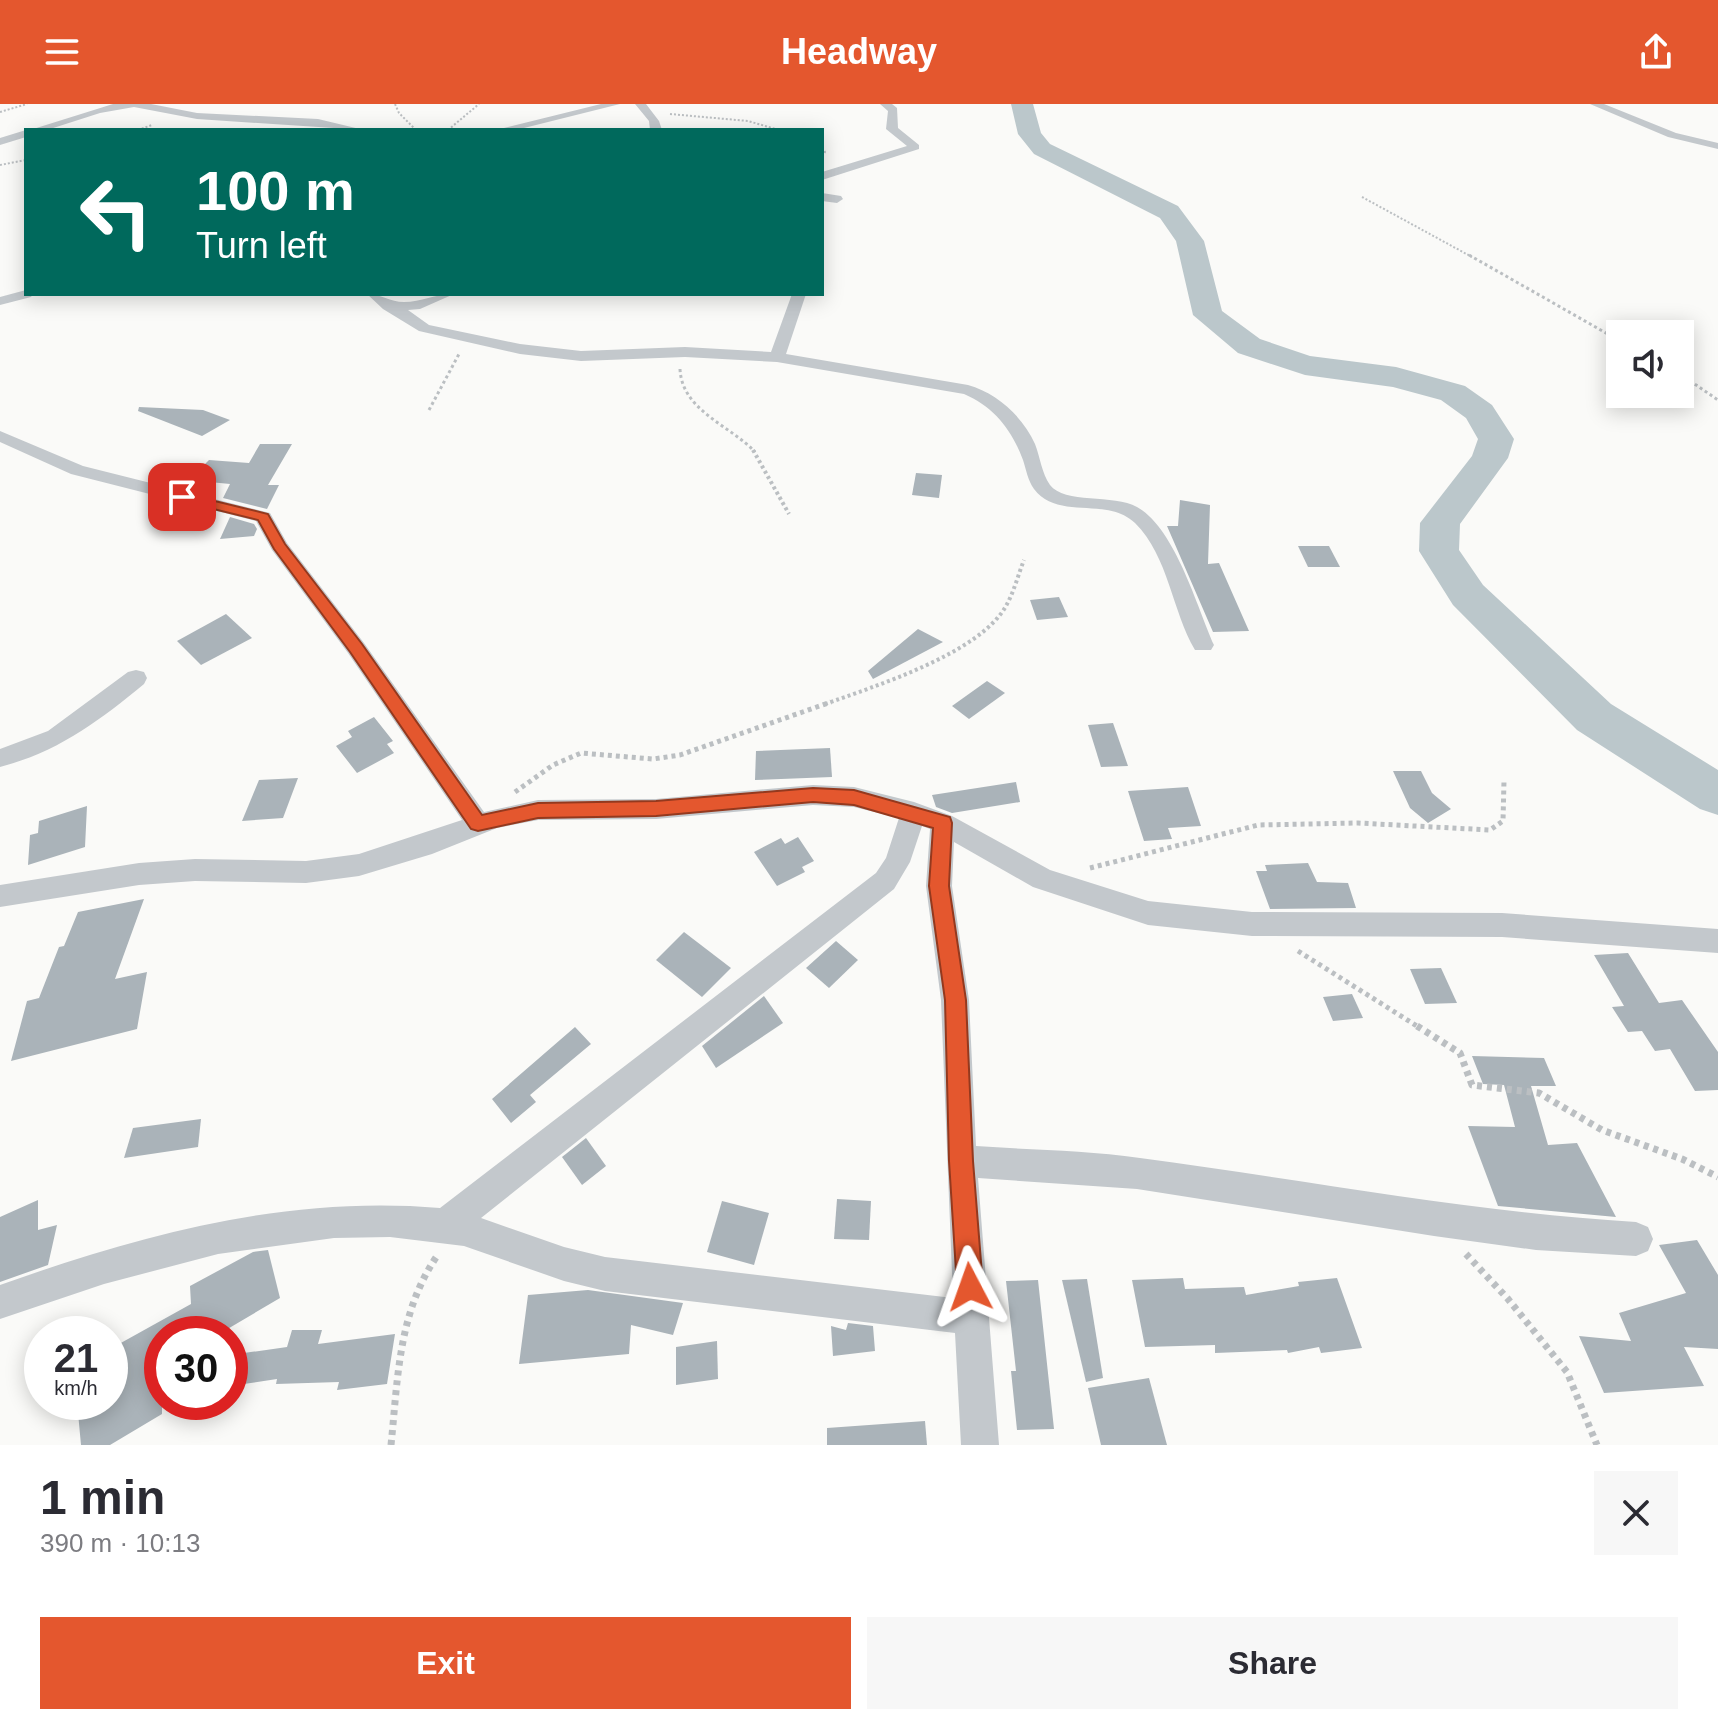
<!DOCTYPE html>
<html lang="en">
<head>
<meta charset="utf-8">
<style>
  body { margin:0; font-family:Arial,sans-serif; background:#f7f7f7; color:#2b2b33; height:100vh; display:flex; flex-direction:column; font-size:30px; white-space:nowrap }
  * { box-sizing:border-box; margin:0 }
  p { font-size:26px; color:#7c7c81 }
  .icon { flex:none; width:44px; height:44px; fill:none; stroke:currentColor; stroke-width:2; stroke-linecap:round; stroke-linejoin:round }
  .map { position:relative; height:1341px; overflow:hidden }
  .sheet { display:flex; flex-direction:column; background:#fff; flex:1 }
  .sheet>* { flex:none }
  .top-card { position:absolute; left:24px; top:24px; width:800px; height:168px; border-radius:0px; box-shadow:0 4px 20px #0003; background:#00695c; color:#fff; overflow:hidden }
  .fabs { position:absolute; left:1606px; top:216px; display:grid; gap:16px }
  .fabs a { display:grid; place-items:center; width:88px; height:88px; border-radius:0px; background:#fff; box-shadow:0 4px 20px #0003; font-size:40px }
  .speed { position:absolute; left:24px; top:1212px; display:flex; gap:16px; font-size:40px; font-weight:700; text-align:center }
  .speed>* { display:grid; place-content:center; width:104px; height:104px; border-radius:50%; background:#fff; box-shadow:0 4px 20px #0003; line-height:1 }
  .speed small { font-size:20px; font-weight:400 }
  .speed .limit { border:12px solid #d22; background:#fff; color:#111 }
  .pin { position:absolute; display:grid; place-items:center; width:68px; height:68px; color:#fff; margin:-34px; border-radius:16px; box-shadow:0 4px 12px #0006 }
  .me { position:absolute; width:88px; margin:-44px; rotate:356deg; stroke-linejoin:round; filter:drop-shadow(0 0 6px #0008) }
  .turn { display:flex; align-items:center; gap:28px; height:168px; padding:0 40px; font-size:36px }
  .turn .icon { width:104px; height:104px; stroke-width:2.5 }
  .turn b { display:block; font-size:56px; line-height:68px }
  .round { display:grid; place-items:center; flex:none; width:84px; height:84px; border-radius:0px; background:#f7f7f7 }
  .headline { display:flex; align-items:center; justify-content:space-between; height:136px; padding:0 40px }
  h1 { font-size:48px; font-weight:700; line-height:60px }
  .primary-button { display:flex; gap:16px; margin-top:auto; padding:16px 40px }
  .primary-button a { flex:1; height:92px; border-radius:0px; background:#e4572e; color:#fff; font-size:32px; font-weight:700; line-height:92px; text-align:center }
  .primary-button a+a { background:#f7f7f7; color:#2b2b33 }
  header { display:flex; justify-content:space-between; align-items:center; height:104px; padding:0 40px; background:#e4572e; color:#fff; font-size:36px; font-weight:700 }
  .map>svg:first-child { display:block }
</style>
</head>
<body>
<header><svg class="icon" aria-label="menu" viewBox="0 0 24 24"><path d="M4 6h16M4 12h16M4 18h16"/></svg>Headway<svg class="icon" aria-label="share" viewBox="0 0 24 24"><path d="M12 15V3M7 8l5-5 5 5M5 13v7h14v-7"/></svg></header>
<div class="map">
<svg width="1718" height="1341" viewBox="0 0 1718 1341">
  <rect width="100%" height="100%" fill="#fafaf8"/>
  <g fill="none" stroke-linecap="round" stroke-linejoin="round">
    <path fill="#bbc7cb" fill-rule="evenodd" d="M1011,0H1033L1041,29L1050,40L1178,102L1204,137L1222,207L1260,235L1310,252L1396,263L1465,282L1492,301L1514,335L1508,354L1460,420L1459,446L1483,481L1611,600L1718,666V711L1700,705L1577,626L1453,501L1419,447L1420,419L1472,352L1478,335L1466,314L1441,296L1393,283L1305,271L1238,249L1193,211L1176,137L1160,114L1034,50L1018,30Z"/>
  </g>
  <g fill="#aab3b9">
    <path d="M139,303L203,306L230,316L202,332L138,307Z"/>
    <path d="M260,340H292L268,381H279L267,405L223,394L230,380L189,376L209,356L249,359Z"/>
    <path d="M916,369L942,371L939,394L912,391Z"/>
    <path d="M1180,396L1210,401L1208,460L1219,459L1249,527L1213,528L1167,422H1178Z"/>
    <path d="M230,413L254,420L257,425L254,432L220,435Z"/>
    <path d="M1298,442H1329L1340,463H1308Z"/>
    <path d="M1059,493L1068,513L1037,516L1030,496Z"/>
    <path d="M226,510L252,534L201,561L177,537Z"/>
    <path d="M918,525L943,538L873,575L868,567Z"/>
    <path d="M987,577L1005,589L969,615L952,602Z"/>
    <path d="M374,613L393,637L387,640L394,649L357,669L336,642L352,633L348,627Z"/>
    <path d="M1113,619L1128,662L1101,663L1088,621Z"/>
    <path d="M830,644L832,673L755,676L756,647Z"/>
    <path d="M1393,667H1421L1432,689L1451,705L1428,719L1410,704Z"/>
    <path d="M298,674L283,714L242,717L259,676Z"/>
    <path d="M1016,678L1020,698L952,709L936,703L932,691Z"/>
    <path d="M1188,683L1201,722L1168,724L1172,735L1144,737L1128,687Z"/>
    <path d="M87,702L85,743L28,761L30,731L38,729L39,717Z"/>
    <path d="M798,733L814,757L802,763L805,768L777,782L754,748L781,734L785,740Z"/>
    <path d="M1308,759L1317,778L1348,779L1356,804L1270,805L1256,767H1267L1265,761Z"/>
    <path d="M144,795L115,875L147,868L137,925L11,957L27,897L39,894L59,843L64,842L78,808Z"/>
    <path d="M684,828L731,864L702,893L656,856Z"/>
    <path d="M836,837L858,856L829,884L806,864Z"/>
    <path d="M1628,849L1659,899L1682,896L1718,948V986L1695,987L1670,945L1655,947L1642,927L1628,928L1612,903L1624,902L1594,851Z"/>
    <path d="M1441,864L1457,899L1425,900L1410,865Z"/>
    <path d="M1352,890L1363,914L1333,917L1323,893Z"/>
    <path d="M764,892L783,919L716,964L702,942Z"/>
    <path d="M575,923L591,940L530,991L536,998L511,1019L492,995Z"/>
    <path d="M1472,952L1544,954L1556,982H1531L1548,1041L1577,1039L1616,1113L1498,1102L1468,1022L1515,1023L1504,981L1483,980Z"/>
    <path d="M201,1015L198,1043L124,1054L133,1024Z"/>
    <path d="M586,1034L606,1062L582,1081L562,1053Z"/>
    <path d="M837,1095L871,1097L869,1136L834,1135Z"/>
    <path d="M38,1096V1126L57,1121L48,1161L0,1178V1113Z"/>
    <path d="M722,1097L769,1109L754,1161L707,1148Z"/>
    <path d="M1697,1136L1718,1171V1245L1684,1243L1704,1282L1604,1289L1579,1232L1631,1237L1619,1209L1686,1189L1659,1141Z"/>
    <path d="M268,1146L280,1194L219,1230H162V1310L110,1341H81L77,1298H110V1245L191,1200L190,1182L253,1148Z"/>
    <path d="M1183,1174L1185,1185L1244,1183L1246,1191L1299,1182L1298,1178L1337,1174L1362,1244L1321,1249L1319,1243L1288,1249L1287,1246L1215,1249V1241L1145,1243L1132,1176Z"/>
    <path d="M1087,1175L1103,1274L1086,1278L1062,1176Z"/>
    <path d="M1038,1176L1054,1325L1017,1326L1011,1267H1016L1006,1177Z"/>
    <path d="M588,1186L683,1199L673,1231L631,1221L629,1250L519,1260L528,1191Z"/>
    <path d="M848,1219L873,1222L875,1247L833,1252L831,1222L846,1226Z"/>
    <path d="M292,1226H322L318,1240L395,1230L387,1280L337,1286L339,1278L276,1280L277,1275L230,1282V1251L287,1243Z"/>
    <path d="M717,1237L718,1275L676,1281V1243Z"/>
    <path d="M1149,1274L1167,1341H1101L1088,1284Z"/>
    <path d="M925,1317L927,1341H827V1324Z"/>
  </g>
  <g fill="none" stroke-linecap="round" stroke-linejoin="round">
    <g stroke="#bbbfc2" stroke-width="2" stroke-dasharray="2 2" stroke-linecap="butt">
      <path d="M395,0L399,9L416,26"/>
      <path d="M0,8L27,0"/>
      <path d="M670,10L748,17L779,26"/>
      <path d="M138,26L152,21"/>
      <path d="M448,26L479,0"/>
      <path d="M822,44L825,48L822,52"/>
      <path d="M0,61L26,56"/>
      <path d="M1362,93L1472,153"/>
    </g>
    <g stroke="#bbbfc2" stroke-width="3" stroke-dasharray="3 3" stroke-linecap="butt">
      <path d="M1469,151L1620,237"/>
      <path d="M680,265C682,307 730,321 755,348"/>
      <path d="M1680,270L1718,296"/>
      <path d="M429,306L459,250"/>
    </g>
    <g stroke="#bbbfc2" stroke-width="4" stroke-dasharray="3 3" stroke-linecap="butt">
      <path d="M753,346L789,410"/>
      <path d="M825,600C875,582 979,550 1006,502C1014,488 1018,471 1024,456"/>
    </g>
    <g stroke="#bbbfc2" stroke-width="5" stroke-dasharray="4 4" stroke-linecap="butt">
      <path d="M515,688L553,661L581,649L653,655L680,651L831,598"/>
      <path d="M1090,764L1258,721L1358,719L1490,726L1503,717L1504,677"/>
      <path d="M1298,847L1420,924"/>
    </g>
    <g stroke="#bbbfc2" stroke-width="7" stroke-dasharray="5 5" stroke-linecap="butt">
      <path d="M1417,922L1460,949L1472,981L1539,989L1602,1026L1682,1055L1718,1073"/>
      <path d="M1466,1150L1508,1195L1567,1268L1597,1341"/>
      <path d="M391,1341C398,1274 398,1209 437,1152"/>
    </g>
    <g fill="#c3c8cc" fill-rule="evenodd">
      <path d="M113,0H151L197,9L318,15L364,26L197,15L134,3L100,9L47,26H30Z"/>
      <path d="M601,0H620L516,26H496Z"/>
      <path d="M635,0H646L659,17L662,26H650L649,17Z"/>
      <path d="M880,0H892L897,4L898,24L919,41V45L822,76V68L907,42L886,25L888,7Z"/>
      <path d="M1590,0H1604L1676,29L1718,39V45L1668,33Z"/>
      <path d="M26,26V33L0,41V34Z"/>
      <path d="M822,89L841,92L843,95L837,99L822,97Z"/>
      <path d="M26,186V190H33L31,193L0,201V193Z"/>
      <path d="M367,190C381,190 390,198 404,198C421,198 435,190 454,190L420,205L408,206L429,221L520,240L581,247L685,243L771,248L792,190H806L786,250L968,281C997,289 1023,313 1035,340C1040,353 1042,370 1050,381C1064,400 1114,390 1137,403C1175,424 1197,503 1214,541L1211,546H1195C1172,507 1169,453 1135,419C1107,392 1058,417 1034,385C1028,377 1026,365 1023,356C1012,326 994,303 964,290L777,258L685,253L581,257L520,250L419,227L383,205Z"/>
      <path d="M0,327L83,362L270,409L287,439L364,539L484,708L538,696L656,695L813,681L854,683L914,698L952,712L1050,766L1148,797L1252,808L1502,809L1718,825V849L1502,833L1252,832L1148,821L1033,783L954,738L952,782L969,896L976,1042C1031,1046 1086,1046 1140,1054C1306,1076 1469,1108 1636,1118L1648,1123L1653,1135L1648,1147L1636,1152L1536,1146L1434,1132L1137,1085L978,1074L999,1341H961L955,1229L605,1187L564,1177L464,1142L390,1133L334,1134L218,1150L104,1180L0,1215V1181C143,1130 288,1091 440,1104L876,769L886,754L899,714L854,703L813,701L656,715L538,716L497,724L432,750L359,772L306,779L195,777L139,781L0,803V781L139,759L195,755L306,757L359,750L462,716L348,549L272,446L256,417L71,370L0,338ZM922,722L930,725L926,782L941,896L953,1194L605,1153L564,1143L481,1114L894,785L910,758Z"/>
      <path d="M136,566L144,568L147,574L144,580C99,617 58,648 0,663V645L48,627L128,568Z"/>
    </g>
  </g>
  <path fill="#e4572e" stroke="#94391e" stroke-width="2" d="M182,389L268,410L285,440L362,540L482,711L538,699L656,697L813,684L854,686L950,713L952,719L949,782L966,896L973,1057L983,1183L979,1192L970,1196L961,1192L957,1183L949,1057L945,896L929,782L933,724L854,701L813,698L656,712L538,714L478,727L471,725L350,548L274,445L258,416L177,396V390Z"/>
</svg>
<div class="fabs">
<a><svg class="icon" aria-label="sound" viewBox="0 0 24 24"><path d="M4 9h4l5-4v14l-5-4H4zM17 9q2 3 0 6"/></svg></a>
</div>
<div class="speed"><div>21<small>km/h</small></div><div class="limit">30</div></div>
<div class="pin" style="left:182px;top:393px;background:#d93025"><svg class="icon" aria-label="arrive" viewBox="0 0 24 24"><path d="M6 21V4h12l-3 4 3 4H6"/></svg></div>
<svg class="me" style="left:970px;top:1183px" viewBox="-20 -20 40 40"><path d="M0-17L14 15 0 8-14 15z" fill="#e4572e" stroke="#fff" stroke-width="4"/></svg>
<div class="top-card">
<div class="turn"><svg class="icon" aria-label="left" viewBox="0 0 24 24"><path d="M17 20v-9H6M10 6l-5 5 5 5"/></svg><div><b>100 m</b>Turn left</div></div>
</div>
</div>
<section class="sheet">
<div class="headline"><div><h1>1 min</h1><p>390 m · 10:13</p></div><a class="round"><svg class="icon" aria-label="close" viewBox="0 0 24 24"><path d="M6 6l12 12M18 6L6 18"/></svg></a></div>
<div class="primary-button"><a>Exit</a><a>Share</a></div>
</section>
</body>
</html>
